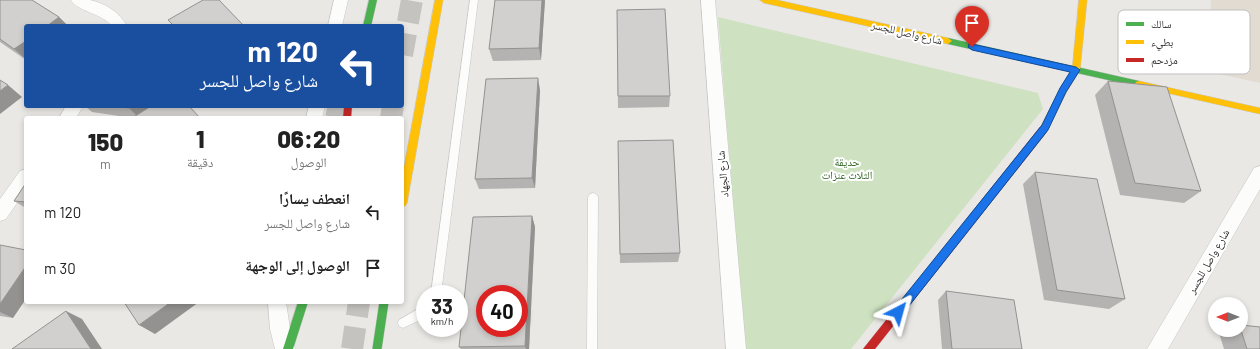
<!DOCTYPE html>
<html lang="ar">
<head>
<meta charset="utf-8">
<style>
  body { margin:0; font-family:Barlow,"Noto Naskh Arabic",sans-serif; background:#f6f6f6; color:#222; direction:rtl; height:100vh; display:flex; flex-direction:column; font-size:15px; white-space:nowrap }
  * { box-sizing:border-box; margin:0 }
  p { font-size:13px; color:#767676 }
  .icon { flex:none; width:22px; height:22px; fill:none; stroke:currentColor; stroke-width:2; stroke-linecap:round; stroke-linejoin:round }
  .map { position:relative; flex:1; overflow:hidden; direction:ltr }
  .sheet { position:absolute; left:24px; top:116px; width:380px; height:188px; display:flex; flex-direction:column; background:#fff; border-radius:4px; box-shadow:0 2px 6px #0003; direction:rtl }
  .sheet>* { flex:none }
  .top-card { position:absolute; left:24px; top:24px; width:380px; height:84px; border-radius:4px; box-shadow:0 2px 6px #0003; direction:rtl; background:#1a4fa0; color:#fff; overflow:hidden }
  .needle { width:26px; rotate:270deg }
  .fabs { position:absolute; left:1208px; top:297px; display:grid; gap:8px }
  .fabs a { display:grid; place-items:center; width:40px; height:40px; border-radius:50%; background:#fff; box-shadow:0 2px 6px #0003; font-size:20px }
  .speed { position:absolute; left:416px; top:285px; display:flex; gap:8px; font-size:20px; font-weight:700; text-align:center }
  .speed>* { display:grid; place-content:center; width:52px; height:52px; border-radius:50%; background:#fff; box-shadow:0 2px 6px #0003; line-height:1 }
  .speed small { font-size:10px; font-weight:400 }
  .speed .limit { border:6px solid #d22; background:#fff; color:#111 }
  .pin { position:absolute; display:grid; place-items:center; width:34px; height:34px; color:#fff; margin:-41px -17px; border-radius:50% 50% 50% 0; rotate:-45deg; box-shadow:0 0 4px #0007 }
  .pin .icon { rotate:45deg }
  .me { position:absolute; width:44px; margin:-22px; rotate:39deg; stroke-linejoin:round; filter:drop-shadow(0 0 3px #0008) }
  .turn { display:flex; align-items:center; gap:14px; height:84px; padding:0 20px; font-size:18px }
  .turn .icon { width:52px; height:52px; stroke-width:2.5 }
  .turn b { display:block; font-size:28px; line-height:34px }
  .eta { display:flex; justify-content:space-evenly; align-items:center; height:68px; text-align:center }
  .eta b { font-size:24px; font-weight:800; line-height:28px }
  ul { padding:0; list-style:none }
  li { display:flex; align-items:center; gap:12px; height:56px; padding:0 20px }
  li div { flex:1 }
  li b { display:block; font-size:15px }
  li em { font-style:normal }
  .map>svg:first-child { display:block }
</style>
</head>
<body>
<div class="map">
<svg width="1260" height="349" viewBox="0 0 1260 349">
  <rect width="100%" height="100%" fill="#eae8e5"/>
  <path fill="#e1dbd2" d="M1211,0H1260V83L1206,71Z"/>
  <path fill="#cee2c1" d="M718,17L1038,93L1043,109L851,349H745Z"/>
  <g fill="none" stroke-linecap="round" stroke-linejoin="round">
    <g stroke="#c4c3c0" stroke-width="22" stroke-dasharray="22 11" stroke-linecap="butt">
      <path d="M402,55L412,0"/>
      <path d="M336,118L339,106"/>
      <path d="M391,118L393,106"/>
      <path d="M352,349L359,302"/>
    </g>
    <g stroke="#c7c6c7" stroke-width="1">
      <g id="lane">
        <path d="M470,0H478L441,294H431Z"/>
        <path d="M593,193L596,194L598,197L597,349H587L588,197L590,194Z"/>
        <path d="M425,305V316L418,321L403,328L399,326L398,323L399,320Z"/>
      </g>
    </g>
    <g stroke="#c7c6c7" stroke-width="1">
      <g id="street">
        <path d="M71,0C77,0 84,0 90,0C105,3 120,13 127,26H112C102,13 78,12 71,0Z"/>
        <path d="M334,0H348L342,26H328Z"/>
        <path d="M701,0H715L746,349H726Z"/>
        <path d="M66,106H83L76,118H59Z"/>
        <path d="M309,106H325L322,118H306Z"/>
        <path d="M1260,166V189L1168,349H1147L1254,168Z"/>
        <path d="M26,169V190L6,219L0,221V199L20,171Z"/>
        <path d="M268,302H286L290,329L295,349H275L270,329Z"/>
      </g>
    </g>
    <g stroke="#c7c6c7" stroke-width="1">
      <g id="fast">
        <path d="M369,0H377L371,26H363Z"/>
        <path d="M948,38L1139,81L1143,84L1139,87L948,44L944,41Z"/>
        <path d="M298,302H308L293,349H283Z"/>
      </g>
    </g>
    <g stroke="#c7c6c7" stroke-width="1">
      <g id="slow">
        <path d="M435,0H443L407,203L405,206L402,207V178Z"/>
        <path d="M760,0H777L948,38L952,41L948,44L764,3Z"/>
        <path d="M1079,0H1087L1080,70L1066,93L1046,133H1040L1039,130L1060,89L1072,70Z"/>
        <path d="M1139,81L1260,108V114L1136,86L1135,84L1136,82Z"/>
      </g>
    </g>
    <g stroke="#c7c6c7" stroke-width="1">
      <g id="jam">
        <path d="M344,106H352L351,118H343Z"/>
        <path d="M1043,126L1046,127L1047,130L1046,133L875,349H863L1040,127Z"/>
      </g>
    </g>
    <use href="#lane" fill="#fcfcfb" fill-rule="evenodd"/>
    <use href="#street" fill="#fcfcfb" fill-rule="evenodd"/>
    <use href="#fast" fill="#4caf50" fill-rule="evenodd"/>
    <use href="#slow" fill="#ffc107" fill-rule="evenodd"/>
    <use href="#jam" fill="#c62828" fill-rule="evenodd"/>
    <g stroke="#c6c5c4" stroke-width="10" stroke-linecap="butt">
      <path id="fast-bridge" d="M377,349L384,302"/>
    </g>
    <use href="#fast-bridge" stroke="#4caf50" stroke-width="9"/>
  </g>
  <g fill="#b5b3b1">
    <path d="M0,0L59,17L68,26H26V60L0,42Z"/>
    <path d="M495,0H545L541,60L493,61L489,49Z"/>
    <path d="M617,10L670,96L669,107L618,108Z"/>
    <path d="M1108,81L1201,191L1184,203L1120,195L1095,95Z"/>
    <path d="M540,90L535,188L479,189L475,179Z"/>
    <path d="M85,106H150L149,108L132,118L92,112Z"/>
    <path d="M618,141L680,253L678,262L620,263Z"/>
    <path d="M1035,172L1125,299L1109,309L1044,300L1023,184Z"/>
    <path d="M26,183V208L14,201Z"/>
    <path d="M532,216L535,227L529,349H461L459,347Z"/>
    <path d="M0,245L13,318L0,316Z"/>
    <path d="M946,291L1022,349H942L938,300Z"/>
    <path d="M1227,330H1241L1260,349H1224L1219,333Z"/>
  </g>
  <g fill="#939290">
    <path d="M542,0H545L541,60L539,48Z"/>
    <path d="M59,17L68,26H47Z"/>
    <path d="M26,41V59L14,49Z"/>
    <path d="M538,78L540,90L535,188L532,178Z"/>
    <path d="M8,85L22,97L0,114V91Z"/>
    <path d="M130,106H150L141,118H139L129,108Z"/>
    <path d="M532,216L535,227L529,349H526L525,346Z"/>
    <path d="M26,266V299L13,318L0,312V304Z"/>
    <path d="M171,302H199L155,334L139,325Z"/>
    <path d="M66,311L82,319L102,349H91Z"/>
  </g>
  <g fill="#d2d0ce" stroke="#939290" fill-rule="evenodd">
    <path d="M0,0H32L59,17L47,26H26V41L14,49L0,39Z"/>
    <path d="M203,0H219L244,26H174L168,20Z"/>
    <path d="M495,0H542L539,48L489,49Z"/>
    <path d="M665,9L670,96H618L617,10Z"/>
    <path d="M538,78L532,178L475,179L486,79Z"/>
    <path d="M0,80L8,85L0,91Z"/>
    <path d="M1108,81L1167,87L1201,191L1135,183Z"/>
    <path d="M116,106H130L129,108Z"/>
    <path d="M151,106H189L200,118H132Z"/>
    <path d="M673,140L680,253L620,254L618,141Z"/>
    <path d="M1035,172L1097,179L1125,299L1057,290Z"/>
    <path d="M26,183V202L14,201Z"/>
    <path d="M532,216L525,346L459,347L473,217ZM485,294H519V328H485Z"/>
    <path d="M0,245L26,250V266L0,304Z"/>
    <path d="M946,291L1014,300L1022,349H952Z"/>
    <path d="M124,302H171L139,325Z"/>
    <path d="M66,311L91,349H12Z"/>
    <path d="M1241,325L1260,327V349H1247L1241,330Z"/>
  </g>
  <path fill="#1a73e8" stroke="#114b97" d="M969,44H972L1076,67L1080,70L1066,92L1048,130L901,316L898,317L894,316L893,312L894,309L1042,125L1060,88L1070,72L972,50L968,47Z"/>
  <g text-anchor="middle" dominant-baseline="central" stroke-width="4" stroke-linejoin="round" paint-order="stroke">
    <g font-size="11" fill="#2e2e2e" stroke="#fff">
      <text transform="translate(907 32) rotate(13)">شارع واصل للجسر</text>
      <text transform="translate(722 174) rotate(-95)">شارع الجهاد</text>
      <text transform="translate(1208 261) rotate(-60)">شارع واصل للجسر</text>
    </g>
    <g font-size="11" fill="#306523" stroke="#fff">
      <text x="847" y="161">حديقة<tspan x="847" dy="13">الثلاث عنزات</tspan></text>
    </g>
  </g>
  <rect x="1118" y="10" width="132" height="64" rx="6" fill="#fff" stroke="#c0c0c0" stroke-width="1"/>
  <rect x="1126" y="22" width="18" height="4" fill="#4caf50"/>
  <rect x="1126" y="40" width="18" height="4" fill="#ffc107"/>
  <rect x="1126" y="58" width="18" height="4" fill="#c62828"/>
  <g font-size="11" fill="#2e2e2e">
    <text x="1151" y="28">سالك</text>
    <text x="1151" y="46">بطيء</text>
    <text x="1151" y="64">مزدحم</text>
  </g>
</svg>
<div class="fabs">
<a><svg class="needle" viewBox="-14 -14 28 28"><path d="M0-13l5 13h-10z" fill="#e53935"/><path d="M0 13l5-13h-10z" fill="#767676"/></svg></a>
</div>
<div class="speed"><div>33<small>km/h</small></div><div class="limit">40</div></div>
<div class="pin" style="left:972px;top:47px;background:#d93025"><svg class="icon" aria-label="arrive" viewBox="0 0 24 24"><path d="M6 21V4h12l-3 4 3 4H6"/></svg></div>
<svg class="me" style="left:898px;top:312px" viewBox="-20 -20 40 40"><path d="M0-17L14 15 0 8-14 15z" fill="#1a73e8" stroke="#fff" stroke-width="4"/></svg>
<div class="top-card">
<div class="turn"><svg class="icon" aria-label="left" viewBox="0 0 24 24"><path d="M17 20v-9H6M10 6l-5 5 5 5"/></svg><div><b>120 m</b>شارع واصل للجسر</div></div>
</div>
<section class="sheet">
<div class="eta">
<div><b>06:20</b><p>الوصول</p></div>
<div><b>1</b><p>دقيقة</p></div>
<div><b>150</b><p>m</p></div>
</div>
<ul>
<li><svg class="icon" aria-label="left" viewBox="0 0 24 24"><path d="M17 20v-9H6M10 6l-5 5 5 5"/></svg><div><b>انعطف يسارًا</b><p>شارع واصل للجسر</p></div><em>120 m</em></li>
<li><svg class="icon" aria-label="arrive" viewBox="0 0 24 24"><path d="M6 21V4h12l-3 4 3 4H6"/></svg><div><b>الوصول إلى الوجهة</b></div><em>30 m</em></li>
</ul>
</section>
</div>
</body>
</html>
